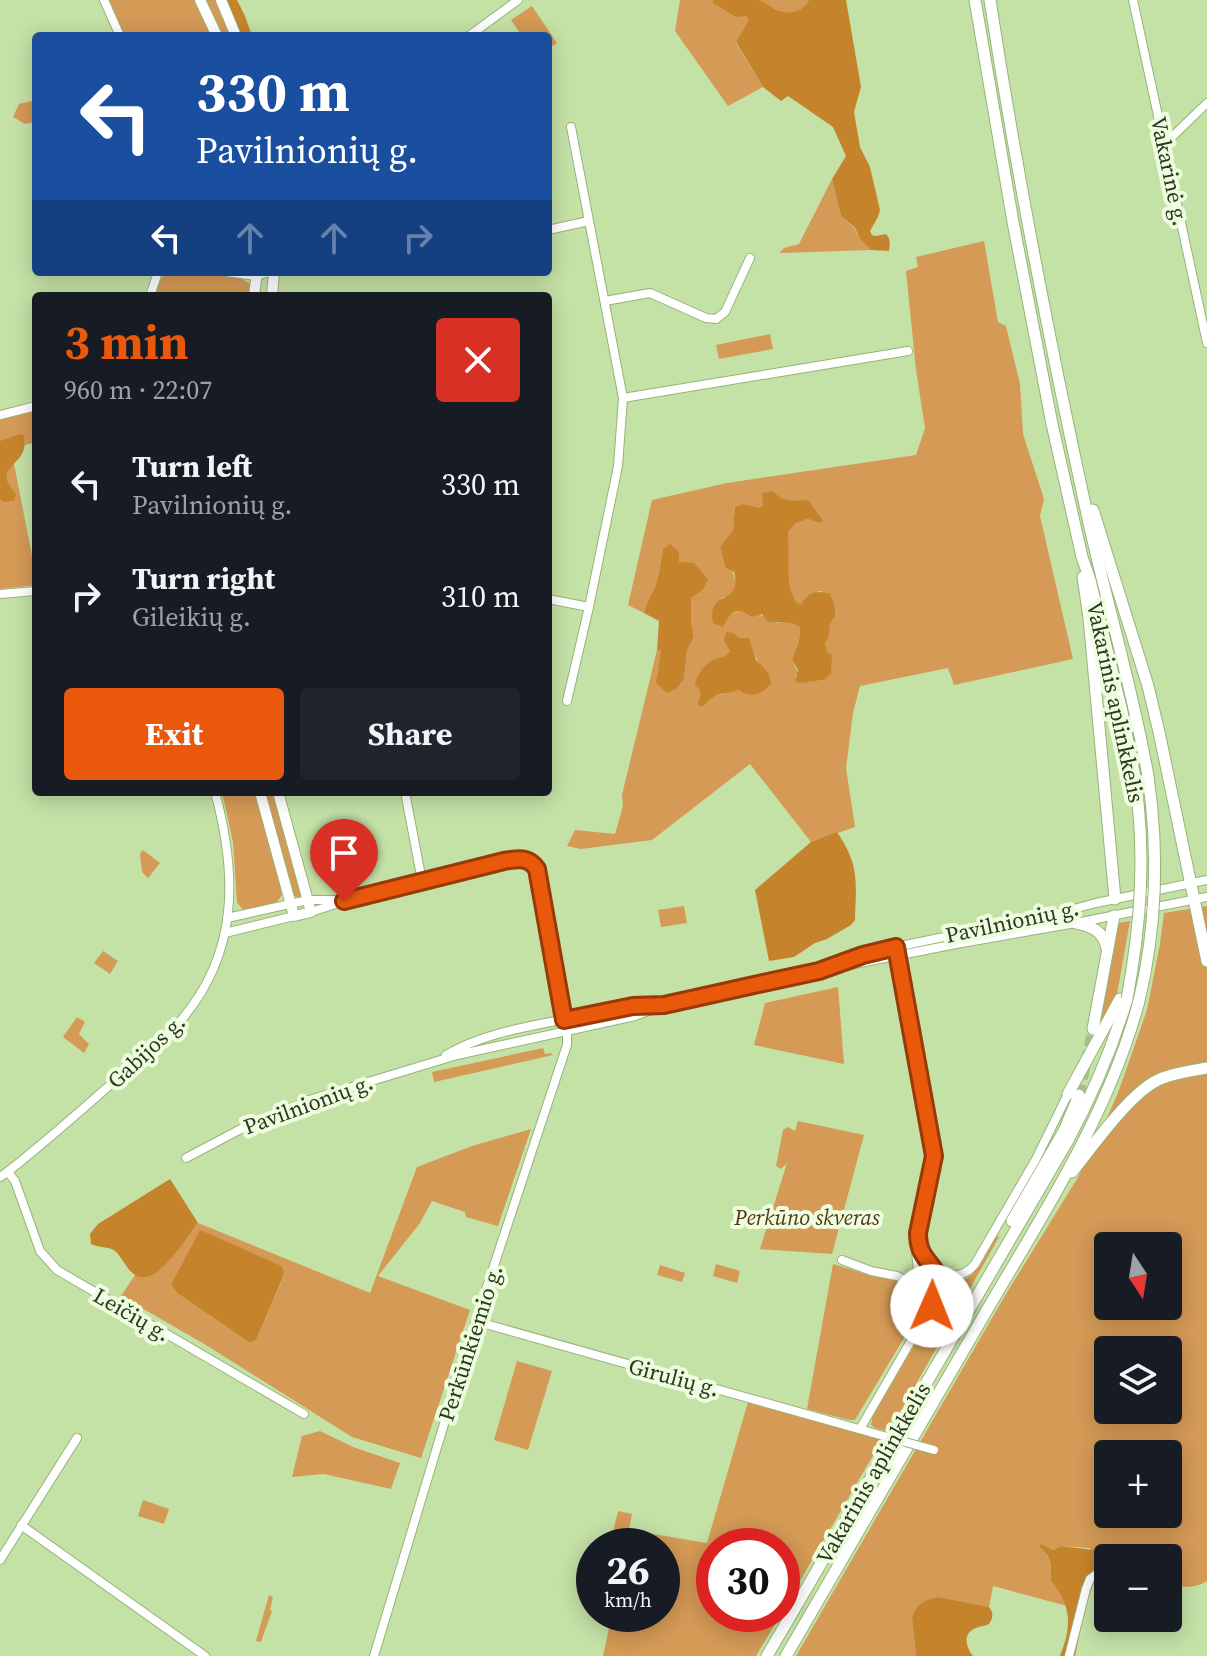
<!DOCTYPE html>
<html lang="en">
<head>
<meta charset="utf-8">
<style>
  body { margin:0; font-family:"Source Serif 4",serif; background:#20242c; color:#f1f3f6; height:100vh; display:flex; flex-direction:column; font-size:30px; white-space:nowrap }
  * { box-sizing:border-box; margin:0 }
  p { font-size:26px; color:#9ea1a6 }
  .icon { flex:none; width:44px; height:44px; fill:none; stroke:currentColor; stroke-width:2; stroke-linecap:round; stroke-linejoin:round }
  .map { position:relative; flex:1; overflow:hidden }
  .panel { position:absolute; left:32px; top:292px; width:520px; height:504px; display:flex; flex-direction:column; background:#171b24; border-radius:8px; box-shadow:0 4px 20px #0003 }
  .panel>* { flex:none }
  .hud { position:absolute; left:32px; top:32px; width:520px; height:244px; border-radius:8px; box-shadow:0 4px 20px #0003; background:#1a4fa0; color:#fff; overflow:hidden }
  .needle { width:52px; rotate:168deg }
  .controls { position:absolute; left:1094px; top:1232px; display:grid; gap:16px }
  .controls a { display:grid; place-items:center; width:88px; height:88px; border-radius:8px; background:#171b24; box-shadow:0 4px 20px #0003; font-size:40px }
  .speed { position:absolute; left:576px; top:1528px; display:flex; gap:16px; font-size:40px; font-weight:700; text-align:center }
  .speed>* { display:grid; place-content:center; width:104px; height:104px; border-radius:50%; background:#171b24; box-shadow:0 4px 20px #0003; line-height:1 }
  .speed small { font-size:20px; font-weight:400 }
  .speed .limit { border:12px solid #d22; background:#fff; color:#111 }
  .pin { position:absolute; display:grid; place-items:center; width:68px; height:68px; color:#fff; margin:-82px -34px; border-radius:50% 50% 50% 0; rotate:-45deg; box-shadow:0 0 8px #0007 }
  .pin .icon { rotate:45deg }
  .me { position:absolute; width:88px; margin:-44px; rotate:1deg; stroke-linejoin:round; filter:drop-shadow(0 0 6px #0008) }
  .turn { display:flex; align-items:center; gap:28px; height:168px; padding:0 32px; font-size:36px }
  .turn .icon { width:104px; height:104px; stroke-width:2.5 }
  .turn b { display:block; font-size:56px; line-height:68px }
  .lanes { display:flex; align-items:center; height:76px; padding:0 32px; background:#0003; justify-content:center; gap:40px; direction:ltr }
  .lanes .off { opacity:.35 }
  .round { display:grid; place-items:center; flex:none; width:84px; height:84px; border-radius:8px; background:#20242c }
  .overview { display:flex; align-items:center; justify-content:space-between; height:136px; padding:0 32px }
  h1 { font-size:48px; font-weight:700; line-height:60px; color:#ea580c }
  .cta { display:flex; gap:16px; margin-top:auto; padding:16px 32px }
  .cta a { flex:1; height:92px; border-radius:8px; background:#ea580c; color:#fff; font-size:32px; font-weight:700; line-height:92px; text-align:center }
  .cta a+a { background:#20242c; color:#f1f3f6 }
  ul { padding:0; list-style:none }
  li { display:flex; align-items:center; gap:24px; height:112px; padding:0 32px }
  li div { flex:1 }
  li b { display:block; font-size:30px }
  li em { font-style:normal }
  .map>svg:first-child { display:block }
</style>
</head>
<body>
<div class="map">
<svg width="1207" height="1656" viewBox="0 0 1207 1656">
  <rect width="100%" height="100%" fill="#c4e1a6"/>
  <g fill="#d49a56" fill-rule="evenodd">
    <path d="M109,0H196L212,36H124Z"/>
    <path d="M206,0H215L231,36H221Z"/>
    <path d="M680,0H713L712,2L746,16L748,21L736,43L763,87L728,106L675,31Z"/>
    <path d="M761,0H809C798,23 776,11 761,0Z"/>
    <path d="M532,6L557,43L548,49V36H522L511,20Z"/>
    <path d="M32,101L36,104V122L25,124L13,117L19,104Z"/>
    <path d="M832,179L841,216L854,228L860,239L871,250L779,253L784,248L799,244Z"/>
    <path d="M984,241L998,322L1006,326L1020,384L1023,434L1044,499L1040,516L1073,659L954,685L948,668L860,686L853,713L846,768L855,827L811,842L750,764L652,840L581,849L567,846L575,830L615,834L623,806L622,795L657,650L662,651L657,675L684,678L687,651L694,636L691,622V598L702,591L679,562L663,549C661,562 659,577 654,589C650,598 646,603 644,613L628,605L652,500L727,483L916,455L925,428L916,370L906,271L918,267L916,257ZM779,498L789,502L819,523L808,519L796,523L788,532L787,541L789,586L796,604H802L819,591L830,593L829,636L825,644L828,653L824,680L805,682L795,677L798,673L792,660L799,640L800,627C795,622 784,621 777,623C763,615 743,605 728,616L721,598L728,596L736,588C736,571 725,562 720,547L733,530L735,507L743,504L759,509ZM730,651L754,654L760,665L768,672L739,690L711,697L704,706L699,689Z"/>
    <path d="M167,272C187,272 238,270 251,285V296H154L161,279Z"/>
    <path d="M770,334L773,349L719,359L716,345Z"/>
    <path d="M36,410V434L32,439L33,443L25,445V441L11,438L14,464L36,576V585L0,589V419Z"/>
    <path d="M222,792H256L283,891C279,908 261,907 246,910L242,909L237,902L233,842Z"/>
    <path d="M264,792H273L302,894L299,898L293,895Z"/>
    <path d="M143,850L160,863L148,878L142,872L140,854Z"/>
    <path d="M684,906L687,923L661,927L658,910Z"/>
    <path d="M1207,906V1581C1193,1589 1183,1588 1168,1583V1558H1108V1567L1105,1566L1099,1557L1089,1548L1061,1546L1053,1550L1039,1547C1054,1560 1050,1563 1051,1581L1062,1594L1067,1606L993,1586L989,1607L939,1597L912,1618L916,1656H796L1006,1294L1077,1179L1102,1129L1118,1093L1147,1010L1160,944L1164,913ZM1108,1246H1168V1306H1108ZM1108,1350H1168V1410H1108ZM1108,1454H1168V1514H1108Z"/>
    <path d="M1130,921L1117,994L1098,1029L1116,927L1119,923Z"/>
    <path d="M103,951L118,961L110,974L94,963Z"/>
    <path d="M838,987L844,1064L754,1045L765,1003Z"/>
    <path d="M77,1017L85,1022L79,1034L89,1044L84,1053L63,1037Z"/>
    <path d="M543,1048L545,1054L551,1053L553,1055L434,1082L432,1072Z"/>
    <path d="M798,1121L864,1135L832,1254L760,1249L787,1163L781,1169L776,1166L783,1130L788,1127L795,1131Z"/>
    <path d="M531,1129L498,1226L466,1217L465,1212L432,1201L420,1223L378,1276L470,1310L421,1458L352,1437L206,1345L121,1296L135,1275C163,1281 182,1243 198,1223L370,1293L417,1167L472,1146ZM200,1231L282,1266L284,1276L256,1340L250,1343L177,1293L172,1286Z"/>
    <path d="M996,1236L999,1237L889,1432L875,1428L871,1425L872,1419L870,1418C890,1385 911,1353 929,1318C936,1307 934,1294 942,1283C949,1282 956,1282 963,1280C979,1274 988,1250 996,1236Z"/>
    <path d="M716,1264L740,1271L737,1283L713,1276Z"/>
    <path d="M833,1264L863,1273L904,1283C911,1295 921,1292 920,1311L855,1420H849L807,1409Z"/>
    <path d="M660,1265L685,1273L682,1282L657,1275Z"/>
    <path d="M517,1361L552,1371L528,1450L494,1440Z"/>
    <path d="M748,1402L882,1440L782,1612V1546H714V1614H781L756,1656H603L612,1614H662V1546H626L628,1535L613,1532L618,1511L632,1514L629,1530L707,1543Z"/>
    <path d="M320,1431L353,1447L400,1463L391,1489L324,1474L292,1477L302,1436Z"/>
    <path d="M143,1500L169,1509L164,1524L138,1516Z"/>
    <path d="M269,1595L273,1597L270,1610L272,1611L261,1642L256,1641Z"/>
  </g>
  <g fill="#c5842c">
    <path d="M226,0H237L245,16L252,36H241Z"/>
    <path d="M713,0C727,0 745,0 759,0C764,1 765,3 770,6C783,15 801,16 809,0H846L861,87L854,112L860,147L870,167L880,210L878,217L870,231L872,235L876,236L886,234C891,239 890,245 889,251L871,250L860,239L855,228L841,216L832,179L846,156L833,127L788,96L781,101L763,87L736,42L748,21L746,16L736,17L712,2Z"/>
    <path d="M20,434L24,436C30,463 0,464 8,483C10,487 13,490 16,494L14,501L4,502L0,499V441Z"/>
    <path d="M773,491C783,503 793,501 808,500L823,521L819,523L808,519L796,523L788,532L789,585L796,603L802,604C808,591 817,591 830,593L835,608V616L830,623L829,636L825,644L828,653L832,655L831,674L824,680L799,683L795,681L798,670L792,660L799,640L800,627C790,620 780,623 768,622L762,614L752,617C737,606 730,612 723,627L713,623C706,589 743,606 734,572L726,568L720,547L733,530L735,507L743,504L759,508L763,506L762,493Z"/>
    <path d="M670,544L679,552V562L694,563L708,579L702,591L691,598V622L694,636L687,651L684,678L677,688L667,693L656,683L661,651L657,650L659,621L644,613C646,603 650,598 654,589C659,577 661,562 663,549Z"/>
    <path d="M726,632L733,633L739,638H749L756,660L768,672L771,683C764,694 749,699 739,690C722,696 717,690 704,706H699L698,702L701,696L699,689L695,685C698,670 709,659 724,657L730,651L724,641Z"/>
    <path d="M837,832C860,866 856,881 855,920L851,925L827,939L815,943L794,957L769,961L755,890L811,842Z"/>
    <path d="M170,1179L198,1223C187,1237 156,1289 135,1275C127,1270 122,1257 115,1251C108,1246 99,1248 91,1244L90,1234L98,1224Z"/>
    <path d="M200,1230L282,1266L284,1275L256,1340L250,1343L177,1293L171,1285Z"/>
    <path d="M1041,1544L1053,1550L1061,1546L1094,1550L1105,1566C1085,1589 1082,1627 1075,1656H1060C1072,1627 1072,1606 1051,1581C1050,1564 1054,1559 1039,1547Z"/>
    <path d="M939,1597L989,1607C994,1613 993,1618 989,1624C985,1626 981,1626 976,1628C962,1633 966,1647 973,1656H916L912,1618C916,1604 926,1599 939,1597Z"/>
  </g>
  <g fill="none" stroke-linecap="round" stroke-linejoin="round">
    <path stroke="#a6bf8b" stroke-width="11" stroke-dasharray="11 5.5" stroke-linecap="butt" d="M1079,1095L1093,1029"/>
    <g stroke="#97b379" stroke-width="10">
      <g id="minor">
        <path d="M104,0L120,36"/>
        <path d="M1133,0L1207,343"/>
        <path d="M469,36L518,0"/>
        <path d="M571,127L623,398L908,351"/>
        <path d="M1163,140L1173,136L1207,103"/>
        <path d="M548,230L589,221"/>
        <path d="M226,272L256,276L269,272"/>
        <path d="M150,296L158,272"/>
        <path d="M605,301L650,293L706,318L716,319L725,312L750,258"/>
        <path d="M0,415L36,406"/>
        <path d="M0,594L36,591"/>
        <path d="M548,599L589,607"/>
        <path d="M567,701L589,607L618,466L623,398"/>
        <path d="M405,792L422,881"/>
        <path d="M311,912L360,896L504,861C518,859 528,856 537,869L567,1031V1045L470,1338L374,1656"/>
        <path d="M227,918L308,900H337"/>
        <path d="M225,933L294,916"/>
        <path d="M897,952L934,1156L918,1233L916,1252L918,1270"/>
        <path d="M842,962L876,951L1051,915L1096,903L1207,880"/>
        <path d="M446,1055C485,1032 532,1026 576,1017C604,1012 632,1003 661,1004"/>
        <path d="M186,1158L239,1130L309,1100L457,1055L635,1016L664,1005L819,971L956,944L1076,923L1207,897"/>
        <path d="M8,1172L15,1181L40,1251L57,1270L304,1414"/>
        <path d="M0,1177C15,1167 29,1154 43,1143C63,1126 83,1109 103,1091C127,1070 154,1050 176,1026C239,957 238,877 215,792"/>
        <path d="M918,1245L925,1260L932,1268"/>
        <path d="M842,1260L871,1271L897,1276L924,1289L935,1286C939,1279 938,1273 932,1268H922C915,1272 914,1277 917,1284"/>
        <path d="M938,1276C953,1276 965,1277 975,1264L1036,1159L1068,1094"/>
        <path d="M920,1287C926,1298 927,1304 924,1315"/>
        <path d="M475,1321L873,1433"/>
        <path d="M860,1429L923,1320L932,1306L935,1286"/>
        <path d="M21,1525L205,1656"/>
        <path d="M0,1560L77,1438"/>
        <path d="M1069,1656L1086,1589L1090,1579L1105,1568"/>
      </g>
    </g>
    <g stroke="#97b379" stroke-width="12">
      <g id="major">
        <path d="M200,0L217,36"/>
        <path d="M221,0L236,36"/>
        <path d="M254,296L257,272"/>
        <path d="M272,296L274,272"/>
        <path d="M260,792L294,916L311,912L278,792"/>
      </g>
    </g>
    <g stroke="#97b379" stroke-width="13">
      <g id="highway">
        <path d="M975,0L1013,222L1052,424L1082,557L1090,580L1122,712L1135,778"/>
        <path d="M990,0C1017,175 1051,350 1089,523C1108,608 1133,691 1148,776"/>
        <path d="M1093,510L1148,686L1159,732L1207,961"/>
        <path d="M1083,577L1089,618L1115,899"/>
        <path d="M1076,923C1092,926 1103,931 1107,948"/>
        <path d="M1093,1029L1114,916"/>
        <path d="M1068,1094L1120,999"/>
        <path d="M1072,1172C1092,1147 1130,1093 1158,1080C1173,1073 1191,1071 1207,1068"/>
        <path d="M1012,1221L1064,1131L1079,1095"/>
        <path d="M767,1656L1067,1142C1092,1096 1112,1049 1127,999"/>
        <path d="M786,1656C853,1541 920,1425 987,1310C1045,1211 1109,1113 1139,1001"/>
      </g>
    </g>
    <use href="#minor" stroke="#fff" stroke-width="8"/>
    <use href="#major" stroke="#fff" stroke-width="10"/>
    <use href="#highway" stroke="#fff" stroke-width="11"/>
    <g stroke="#97b379" stroke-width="10" stroke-linecap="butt">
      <path id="minor-bridge" d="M873,1433L934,1450"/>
    </g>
    <g stroke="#97b379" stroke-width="13" stroke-linecap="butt">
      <g id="highway-bridge">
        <path d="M1127,999C1141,923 1146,855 1135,778"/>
        <path d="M1139,1001C1157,926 1159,852 1148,776"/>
      </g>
    </g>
    <use href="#minor-bridge" stroke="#fff" stroke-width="8"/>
    <use href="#highway-bridge" stroke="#fff" stroke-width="11"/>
  </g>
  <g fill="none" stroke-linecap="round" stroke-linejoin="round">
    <g stroke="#983908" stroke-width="20">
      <path id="route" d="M344,901L504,861C518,859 528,856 537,869L564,1020L633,1006L664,1005L754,985L819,971L863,955L896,947L934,1156L918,1233C918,1256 929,1259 938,1276L933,1292L932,1306"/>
    </g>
    <use href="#route" stroke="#ea580c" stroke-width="14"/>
  </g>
  <g text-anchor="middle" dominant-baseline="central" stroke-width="8" stroke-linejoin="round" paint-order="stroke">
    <g font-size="22" fill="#2c3820" stroke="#eefddf">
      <text transform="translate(1170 171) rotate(78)">Vakarinė g.</text>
      <text transform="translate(1116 702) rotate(78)">Vakarinis aplinkkelis</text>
      <text transform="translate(1012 921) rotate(-12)">Pavilnionių g.</text>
      <text transform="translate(146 1051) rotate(-43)">Gabijos g.</text>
      <text transform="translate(308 1104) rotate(-20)">Pavilnionių g.</text>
      <text transform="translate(132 1314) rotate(30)">Leičių g.</text>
      <text transform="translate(470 1343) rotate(-72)">Perkūnkiemio g.</text>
      <text transform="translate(674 1377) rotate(15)">Girulių g.</text>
      <text transform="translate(873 1473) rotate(-60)">Vakarinis aplinkkelis</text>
    </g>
    <g font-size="22" font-style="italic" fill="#533714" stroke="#eefddf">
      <text x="807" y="1217">Perkūno skveras</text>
    </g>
  </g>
</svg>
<div class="controls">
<a><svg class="needle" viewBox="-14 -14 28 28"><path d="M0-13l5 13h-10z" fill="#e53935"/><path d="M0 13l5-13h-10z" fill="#9ea1a6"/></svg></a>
<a><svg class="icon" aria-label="layers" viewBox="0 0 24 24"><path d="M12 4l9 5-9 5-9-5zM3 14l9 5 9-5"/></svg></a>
<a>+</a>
<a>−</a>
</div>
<div class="speed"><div>26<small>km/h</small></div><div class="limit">30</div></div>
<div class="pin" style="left:344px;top:901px;background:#d93025"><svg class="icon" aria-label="arrive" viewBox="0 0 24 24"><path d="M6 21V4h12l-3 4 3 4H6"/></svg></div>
<svg class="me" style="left:932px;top:1306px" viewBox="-20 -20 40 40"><circle r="19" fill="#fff"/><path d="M0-13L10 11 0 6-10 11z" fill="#ea580c"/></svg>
<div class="hud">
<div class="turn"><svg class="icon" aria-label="left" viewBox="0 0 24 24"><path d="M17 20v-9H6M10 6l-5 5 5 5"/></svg><div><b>330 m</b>Pavilnionių g.</div></div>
<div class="lanes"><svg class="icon" aria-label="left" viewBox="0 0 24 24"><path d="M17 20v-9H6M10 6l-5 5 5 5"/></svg><svg class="icon off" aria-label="ahead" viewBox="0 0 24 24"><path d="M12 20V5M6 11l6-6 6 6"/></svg><svg class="icon off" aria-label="ahead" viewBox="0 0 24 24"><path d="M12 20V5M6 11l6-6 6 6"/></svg><svg class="icon off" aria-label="right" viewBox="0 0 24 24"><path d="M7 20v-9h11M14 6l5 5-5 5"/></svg></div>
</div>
<section class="panel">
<div class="overview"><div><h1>3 min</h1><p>960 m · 22:07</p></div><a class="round" style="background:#d93025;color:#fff"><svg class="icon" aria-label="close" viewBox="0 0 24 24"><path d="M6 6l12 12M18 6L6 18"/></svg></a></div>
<ul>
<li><svg class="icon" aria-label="left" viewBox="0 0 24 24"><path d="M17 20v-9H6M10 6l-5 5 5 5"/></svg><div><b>Turn left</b><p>Pavilnionių g.</p></div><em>330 m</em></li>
<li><svg class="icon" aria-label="right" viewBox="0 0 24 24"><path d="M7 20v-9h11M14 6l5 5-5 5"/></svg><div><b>Turn right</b><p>Gileikių g.</p></div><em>310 m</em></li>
</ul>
<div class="cta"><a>Exit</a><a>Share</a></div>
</section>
</div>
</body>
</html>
